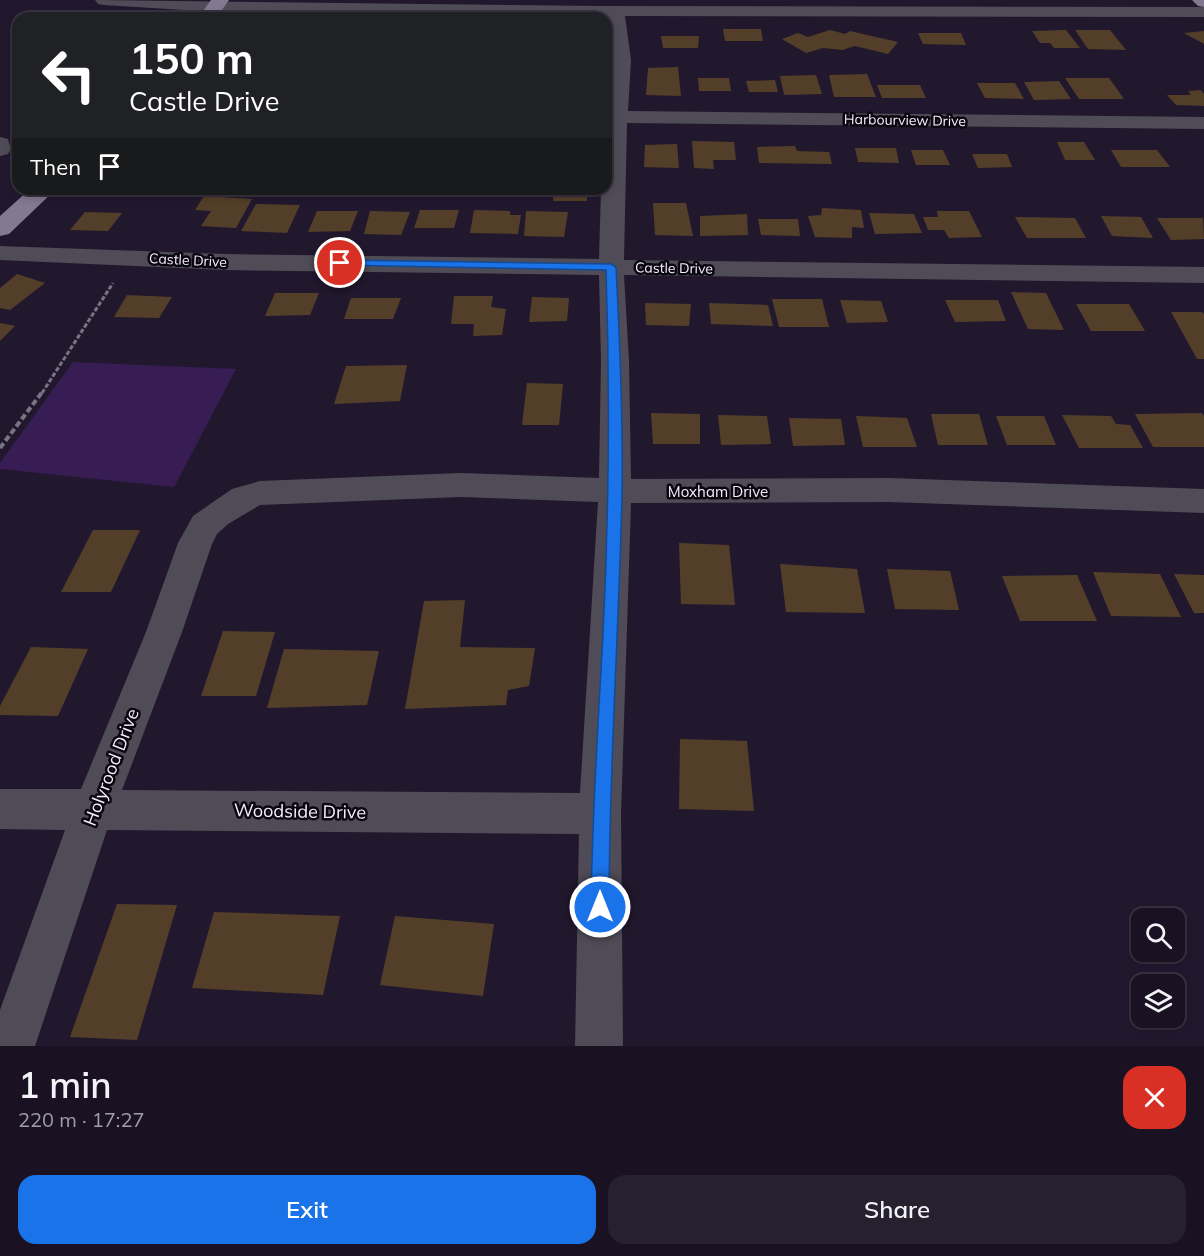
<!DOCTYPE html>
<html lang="en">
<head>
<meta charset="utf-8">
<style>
  body { margin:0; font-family:Mulish,sans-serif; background:#27202f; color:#f1f3f6; height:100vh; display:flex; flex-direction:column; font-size:22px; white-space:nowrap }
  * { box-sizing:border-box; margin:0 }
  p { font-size:20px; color:#9f9ea5 }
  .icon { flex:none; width:33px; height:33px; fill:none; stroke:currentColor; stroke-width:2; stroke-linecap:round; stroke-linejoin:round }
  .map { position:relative; height:1046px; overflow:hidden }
  .details { display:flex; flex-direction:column; background:#1a1222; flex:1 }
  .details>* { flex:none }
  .top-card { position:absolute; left:12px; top:12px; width:600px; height:183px; border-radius:18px; box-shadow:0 3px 9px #0003,0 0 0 2px #383240; background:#202124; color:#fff; overflow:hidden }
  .tools { position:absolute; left:1131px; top:908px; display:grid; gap:12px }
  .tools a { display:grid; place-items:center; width:54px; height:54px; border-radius:12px; background:#1a1222; box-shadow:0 3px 9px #0003,0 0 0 2px #383240; font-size:30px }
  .pin { position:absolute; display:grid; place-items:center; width:51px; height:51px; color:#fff; margin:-26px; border:3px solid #fff; border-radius:50%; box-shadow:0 2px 6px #0007 }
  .me { position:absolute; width:66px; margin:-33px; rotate:0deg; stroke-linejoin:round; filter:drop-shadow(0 0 4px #0008) }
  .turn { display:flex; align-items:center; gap:21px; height:126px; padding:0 18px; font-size:27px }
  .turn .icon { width:78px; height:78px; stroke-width:2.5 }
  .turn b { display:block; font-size:42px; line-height:51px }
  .then { display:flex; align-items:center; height:57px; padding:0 18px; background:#0003; gap:12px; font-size:22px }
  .round { display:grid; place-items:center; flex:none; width:63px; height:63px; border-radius:18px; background:#27202f }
  .headline { display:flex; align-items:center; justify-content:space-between; height:102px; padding:0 18px }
  h1 { font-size:36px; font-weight:600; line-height:45px }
  .cta { display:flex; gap:12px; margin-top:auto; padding:12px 18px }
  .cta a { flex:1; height:69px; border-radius:18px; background:#1a73e8; color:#fff; font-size:24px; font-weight:600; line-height:69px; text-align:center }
  .cta a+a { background:#27202f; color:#f1f3f6 }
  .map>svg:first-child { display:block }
</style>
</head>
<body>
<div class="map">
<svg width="1204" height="1046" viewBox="0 0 1204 1046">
  <rect width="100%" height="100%" fill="#22182e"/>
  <path fill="#371d54" d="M73,362L236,369L174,487L0,469V463Z"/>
  <g fill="#533f29">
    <path d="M723,29H761L763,41H725Z"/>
    <path d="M830,30L845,34L850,31L898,42L888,54L855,46L842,50L823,48L806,53L782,39L798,33L808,37Z"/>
    <path d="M1066,30L1080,48H1054L1050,43H1040L1032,31Z"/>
    <path d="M1075,30H1110L1126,50L1088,49Z"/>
    <path d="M1204,31V44L1184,33Z"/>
    <path d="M918,33H961L966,45L923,44Z"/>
    <path d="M661,36H699L698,48H663Z"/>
    <path d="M678,67L681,96L646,95L648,68Z"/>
    <path d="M867,74L876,97H834L829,75Z"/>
    <path d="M816,75L822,94L784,95L780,76Z"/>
    <path d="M698,78H729L731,91H699Z"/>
    <path d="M1065,78H1109L1124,99H1079Z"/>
    <path d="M775,80L778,92H749L746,81Z"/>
    <path d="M1059,81L1071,99L1034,100L1024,82Z"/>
    <path d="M977,83H1015L1024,99L985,98Z"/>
    <path d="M877,85H920L926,98H882Z"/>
    <path d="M1201,90L1204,94V106L1176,105L1167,95H1191L1188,91Z"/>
    <path d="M692,141L734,142L736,160H713L714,169L694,168Z"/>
    <path d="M1057,142H1084L1095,160H1065Z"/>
    <path d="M677,144L679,168L644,167L645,145Z"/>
    <path d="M795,146L797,151L829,152L832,164L759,163L757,147Z"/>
    <path d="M855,148H896L899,163L858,162Z"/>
    <path d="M911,150H943L950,165H916Z"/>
    <path d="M1111,150H1157L1170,167H1121Z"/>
    <path d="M972,154H1007L1012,167L978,168Z"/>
    <path d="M554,189H587V201H553Z"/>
    <path d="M204,196L252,199L236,228L201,226L211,211L195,210Z"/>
    <path d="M653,203H686L693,236L655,235Z"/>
    <path d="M256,204L300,205L287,233L241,231Z"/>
    <path d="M822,208L861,210L864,228L852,227V238L815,237L808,216L821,215Z"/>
    <path d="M420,210H459L454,228H414Z"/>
    <path d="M474,210L510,211V215H521L518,234L470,233Z"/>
    <path d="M317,211H358L350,231L308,232Z"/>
    <path d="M370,211L410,212L401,235L364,234Z"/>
    <path d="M526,211L568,212L564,237L524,236Z"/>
    <path d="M937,211H969L982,237L949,238L944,230H928L923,217H938Z"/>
    <path d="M85,212L122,213L108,231L70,230Z"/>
    <path d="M869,213L914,214L922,233L875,234Z"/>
    <path d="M747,214L748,235L700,236V216Z"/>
    <path d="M1101,216L1141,217L1153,238L1112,236Z"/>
    <path d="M1015,217L1075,218L1086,238H1027Z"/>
    <path d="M1157,218H1203L1204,239L1171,240Z"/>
    <path d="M758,219H798L800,236L761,235Z"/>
    <path d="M17,274L45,283L10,310L0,308V288Z"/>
    <path d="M1011,292L1046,293L1064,330L1028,329Z"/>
    <path d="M275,293H319L310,315L265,316Z"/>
    <path d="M127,295L172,297L159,318L114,317Z"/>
    <path d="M454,296H493L491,307L506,309L502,335L473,336L474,324H451Z"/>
    <path d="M532,297L569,298L567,321L529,322Z"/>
    <path d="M351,298H401L393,319H344Z"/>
    <path d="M772,299H822L829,327H779Z"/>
    <path d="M840,300L881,301L888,322L847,323Z"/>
    <path d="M945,300H998L1006,321L955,322Z"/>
    <path d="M645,303L691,304L689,326L646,325Z"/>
    <path d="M709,303L768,305L773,326L711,324Z"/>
    <path d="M1076,304H1129L1145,331H1091Z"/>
    <path d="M1171,312H1202L1204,314V359H1197Z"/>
    <path d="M0,323L15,326L0,341Z"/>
    <path d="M407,365L400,401L334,404L346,366Z"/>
    <path d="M527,383L563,384L559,425H522Z"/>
    <path d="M651,413L700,414V444H653Z"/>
    <path d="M1202,413L1204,416V447H1153L1135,414Z"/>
    <path d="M931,414H979L988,445H938Z"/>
    <path d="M718,415L767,416L771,444L721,445Z"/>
    <path d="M1062,415L1111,416L1116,424L1130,425L1143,448H1079Z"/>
    <path d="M856,416L907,418L917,447H863Z"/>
    <path d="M996,416H1044L1056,445H1007Z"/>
    <path d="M789,418L841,419L845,445L793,446Z"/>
    <path d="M93,530H140L111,592H61Z"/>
    <path d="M679,543L729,545L735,605L681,604Z"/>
    <path d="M780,564L857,569L865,613L786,612Z"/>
    <path d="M887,569L950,571L959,610L895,609Z"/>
    <path d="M1093,572L1160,574L1181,617L1111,616Z"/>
    <path d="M1174,574L1204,575V613H1194Z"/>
    <path d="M1077,575L1097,621H1020L1002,576Z"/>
    <path d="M465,600L460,647L535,648L529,686L508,690L506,705L405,709L424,601Z"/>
    <path d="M223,631L275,632L256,696H201Z"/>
    <path d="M31,647L88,649L58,716L0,715V706Z"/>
    <path d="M284,649L379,651L367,705L267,708Z"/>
    <path d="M680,739L747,741L754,811L679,809Z"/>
    <path d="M117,904L177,905L137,1040L70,1037Z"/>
    <path d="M214,912L340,916L323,995L192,988Z"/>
    <path d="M395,916L494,924L483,996L380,985Z"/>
  </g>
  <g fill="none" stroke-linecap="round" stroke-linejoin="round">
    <path stroke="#7a7285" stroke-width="3" stroke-dasharray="4.5 2" stroke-linecap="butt" d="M42,393L113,283"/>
    <path stroke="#7a7285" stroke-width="4" stroke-dasharray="6 3" stroke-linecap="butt" d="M0,448L43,391"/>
    <g fill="#504c57" fill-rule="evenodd">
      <path d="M95,0L601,6L1204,7V17L625,16L631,60L628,111L1204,117V129L627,123L624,260L1204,267V283L624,275L629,361L631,479L889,478L1204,489V513L889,502L631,503L621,814L623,1046H575L579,834L107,830L35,1046H0V1010L65,830L0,829V789H81L146,632L178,543L193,516L232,489L260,481L460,473L599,478L601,361L599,275L225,270L0,260V246L225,254L599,259L601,189H606V111L611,60L607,16L216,12L104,5L98,4ZM460,497L598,502L580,793L122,790L182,632L212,544L217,534L228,524L260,505Z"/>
      <path d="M0,137L8,139L11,149L8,154L0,156Z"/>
    </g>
    <g fill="#837991" fill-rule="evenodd">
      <path d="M211,0H229L216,18H198Z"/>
      <path d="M1192,0H1204V7L1198,6Z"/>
      <path d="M30,189H56L9,234L0,236V216Z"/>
    </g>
  </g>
  <path fill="#1a73e8" stroke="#114b97" stroke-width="1.5" d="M340,260L611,264L616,267C620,343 623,418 622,494C619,632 609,769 609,907L606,913L600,916L594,913L591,907C592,816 598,725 603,634C609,513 610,392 606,270L336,265L335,263Z"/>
  <g text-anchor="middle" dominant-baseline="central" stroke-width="5" stroke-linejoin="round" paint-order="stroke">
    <g font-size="14" fill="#f3eefd" stroke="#09060f">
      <text transform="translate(905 120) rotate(1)">Harbourview Drive</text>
      <text transform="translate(188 260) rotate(3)">Castle Drive</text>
      <text transform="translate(674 268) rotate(1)">Castle Drive</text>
    </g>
    <g font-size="15" fill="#f3eefd" stroke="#09060f">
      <text x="718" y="491">Moxham Drive</text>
    </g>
    <g font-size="18" fill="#f3eefd" stroke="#09060f">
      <text transform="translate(111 767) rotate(-69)">Holyrood Drive</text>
      <text transform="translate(300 811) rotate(1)">Woodside Drive</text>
    </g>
  </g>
</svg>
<div class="tools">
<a><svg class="icon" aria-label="search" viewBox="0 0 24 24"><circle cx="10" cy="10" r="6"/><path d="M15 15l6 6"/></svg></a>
<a><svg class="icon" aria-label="layers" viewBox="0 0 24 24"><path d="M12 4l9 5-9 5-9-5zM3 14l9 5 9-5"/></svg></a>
</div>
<div class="pin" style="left:340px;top:263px;background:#d93025"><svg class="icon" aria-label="arrive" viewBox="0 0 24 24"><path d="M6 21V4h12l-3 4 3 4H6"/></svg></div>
<svg class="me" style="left:600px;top:907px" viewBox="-20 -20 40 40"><circle r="17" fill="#1a73e8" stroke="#fff" stroke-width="3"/><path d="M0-11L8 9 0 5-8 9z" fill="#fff"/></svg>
<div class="top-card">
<div class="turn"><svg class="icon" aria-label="left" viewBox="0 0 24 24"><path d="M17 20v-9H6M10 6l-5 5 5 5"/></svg><div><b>150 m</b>Castle Drive</div></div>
<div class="then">Then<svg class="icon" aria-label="arrive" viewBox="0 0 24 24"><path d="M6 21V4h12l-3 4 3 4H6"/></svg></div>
</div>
</div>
<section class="details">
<div class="headline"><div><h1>1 min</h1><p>220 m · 17:27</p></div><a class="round" style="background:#d93025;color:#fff"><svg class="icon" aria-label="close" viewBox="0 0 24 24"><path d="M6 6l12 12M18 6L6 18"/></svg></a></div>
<div class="cta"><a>Exit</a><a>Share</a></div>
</section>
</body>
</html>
